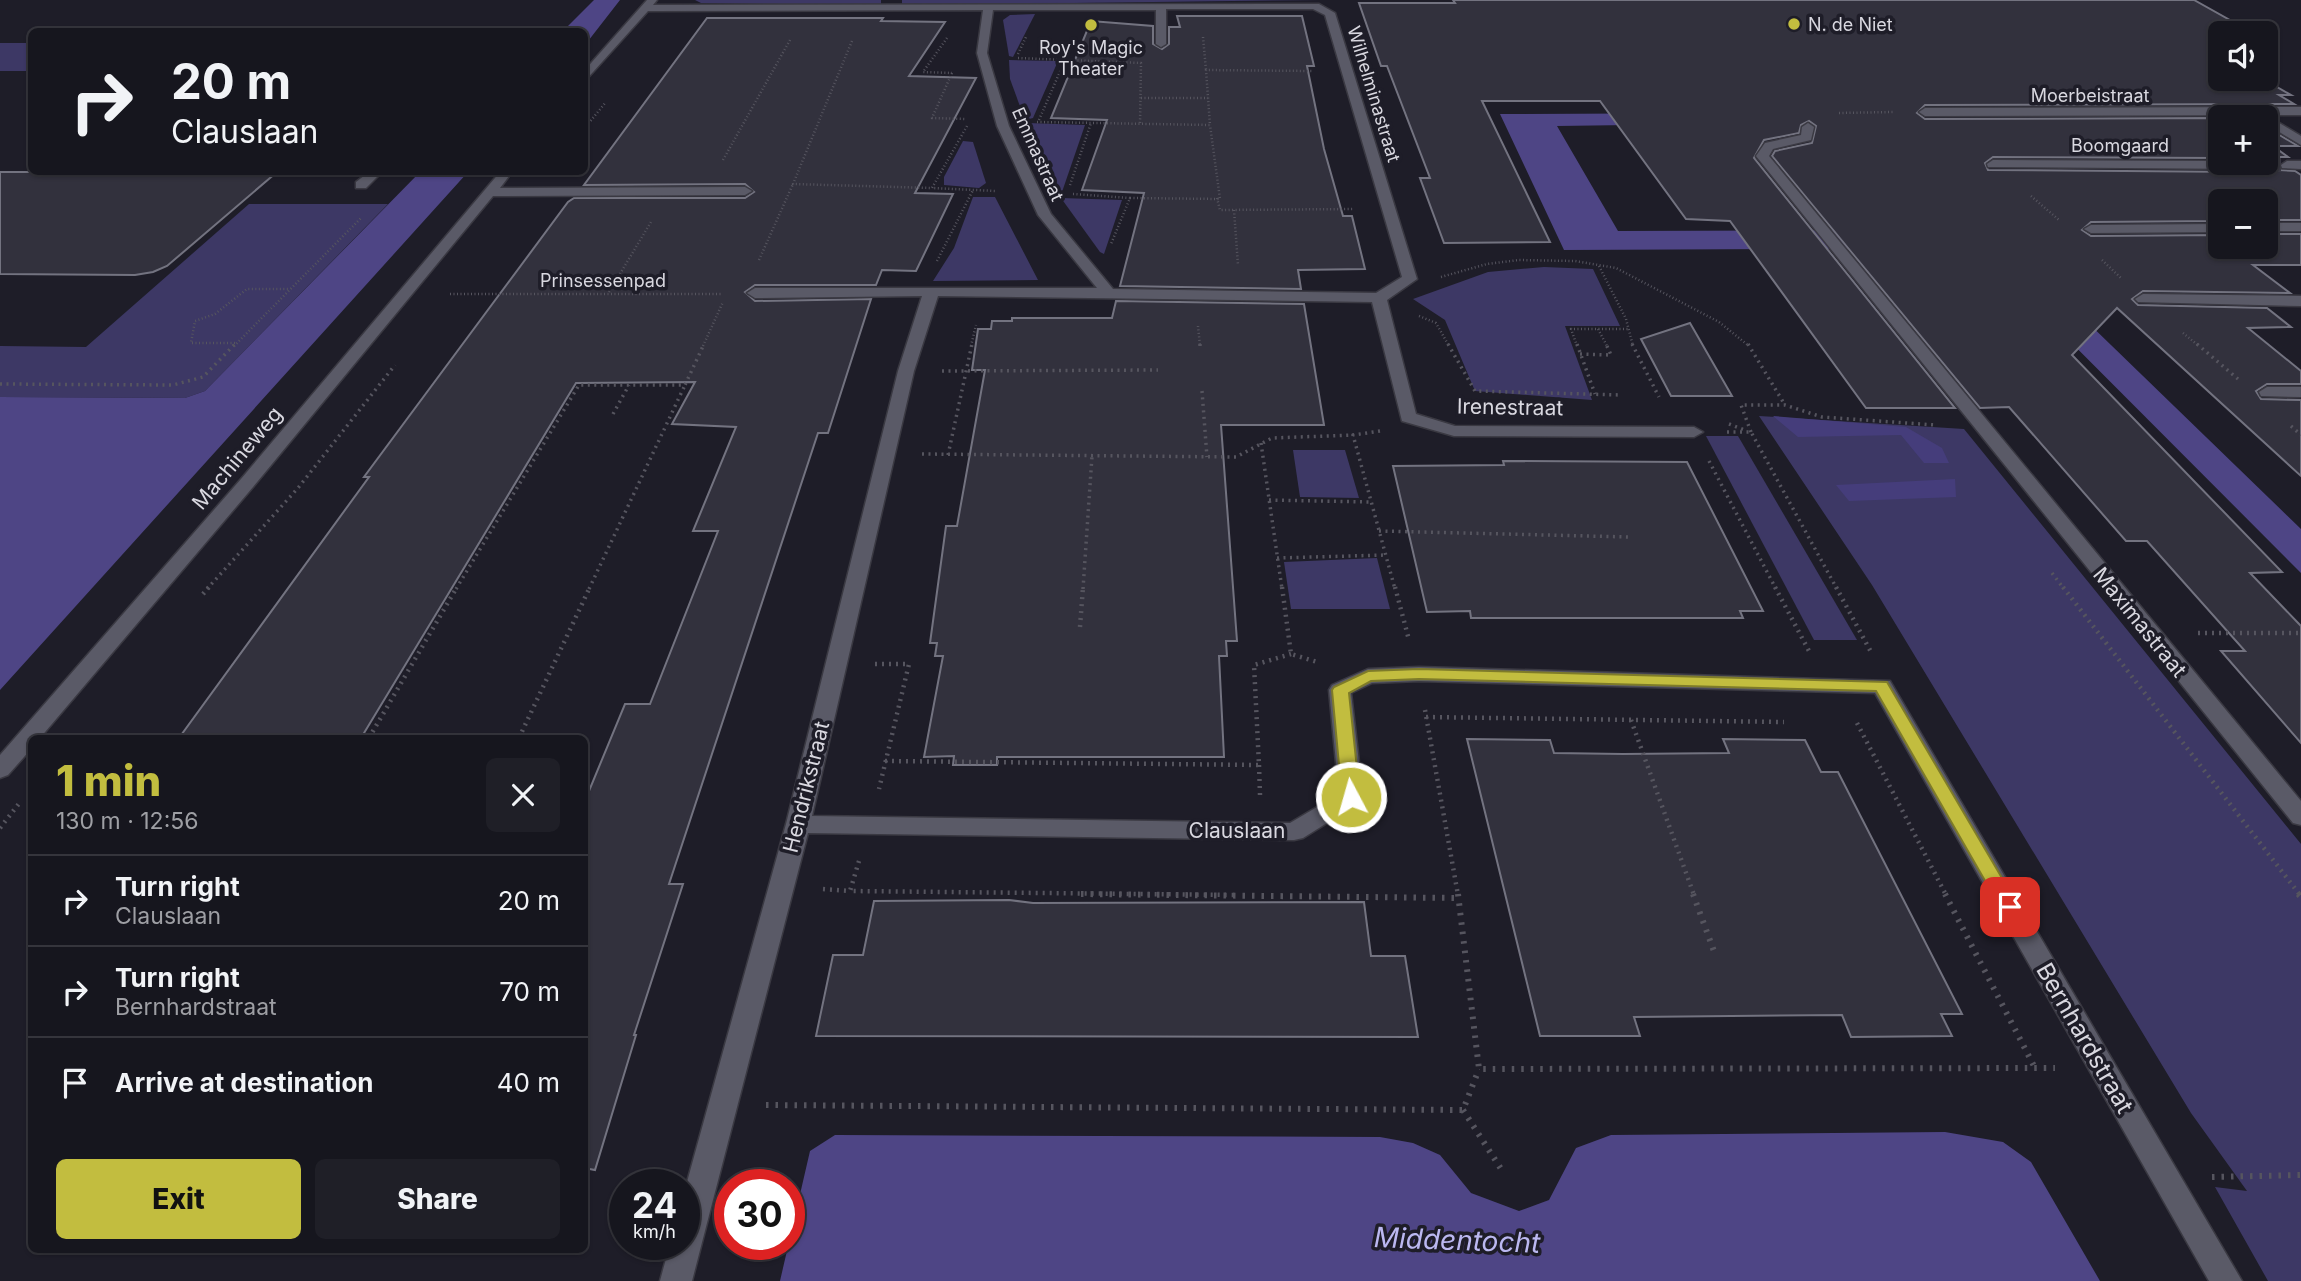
<!DOCTYPE html>
<html lang="en">
<head>
<meta charset="utf-8">
<style>
  body { margin:0; font-family:Inter,sans-serif; background:#1f1f27; color:#f1f3f6; height:100vh; display:flex; flex-direction:column; font-size:26px; white-space:nowrap }
  * { box-sizing:border-box; margin:0 }
  p { font-size:23px; color:#9e9fa4 }
  .icon { flex:none; width:38px; height:38px; fill:none; stroke:currentColor; stroke-width:2; stroke-linecap:round; stroke-linejoin:round }
  .map { position:relative; flex:1; overflow:hidden }
  .side { position:absolute; left:28px; top:735px; width:560px; height:518px; display:flex; flex-direction:column; background:#16161e; border-radius:10px; box-shadow:0 2px 5px #0004,0 0 0 2px #35353c }
  .side>* { flex:none }
  .banner { position:absolute; left:28px; top:28px; width:560px; height:147px; border-radius:10px; box-shadow:0 2px 5px #0004,0 0 0 2px #35353c; background:#16161e; color:#f1f3f6; overflow:hidden }
  .tools { position:absolute; left:2208px; top:21px; display:grid; gap:14px }
  .tools a { display:grid; place-items:center; width:70px; height:70px; border-radius:10px; background:#16161e; box-shadow:0 2px 5px #0004,0 0 0 2px #35353c; font-size:35px }
  .speed { position:absolute; left:609px; top:1169px; display:flex; gap:14px; font-size:35px; font-weight:700; text-align:center }
  .speed>* { display:grid; place-content:center; width:91px; height:91px; border-radius:50%; background:#16161e; box-shadow:0 2px 5px #0004,0 0 0 2px #35353c; line-height:1 }
  .speed small { font-size:18px; font-weight:400 }
  .speed .limit { border:10px solid #d22; background:#fff; color:#111 }
  .pin { position:absolute; display:grid; place-items:center; width:60px; height:60px; color:#fff; margin:-30px; border-radius:14px; box-shadow:0 4px 10px #0006 }
  .me { position:absolute; width:77px; margin:-38px; rotate:354deg; stroke-linejoin:round; filter:drop-shadow(0 0 5px #0008) }
  .turn { display:flex; align-items:center; gap:24px; height:147px; padding:0 28px; font-size:32px }
  .turn .icon { width:91px; height:91px; stroke-width:2.5 }
  .turn b { display:block; font-size:49px; line-height:60px }
  .round { display:grid; place-items:center; flex:none; width:74px; height:74px; border-radius:10px; background:#1f1f27 }
  .headline { display:flex; align-items:center; justify-content:space-between; height:119px; padding:0 28px }
  h1 { font-size:42px; font-weight:800; line-height:52px; color:#c2bd3f }
  .button { display:flex; gap:14px; margin-top:auto; padding:14px 28px }
  .button a { flex:1; height:80px; border-radius:10px; background:#c2bd3f; color:#111; font-size:28px; font-weight:800; line-height:80px; text-align:center }
  .button a+a { background:#1f1f27; color:#f1f3f6 }
  ul { padding:0; list-style:none }
  li { display:flex; align-items:center; gap:21px; height:91px; padding:0 28px; border-top:2px solid #35353c }
  li div { flex:1 }
  li b { display:block; font-size:26px }
  li em { font-style:normal }
  .map>svg:first-child { display:block }
</style>
</head>
<body>
<div class="map">
<svg width="2301" height="1281" viewBox="0 0 2301 1281">
  <rect width="100%" height="100%" fill="#1e1d28"/>
  <g fill="#3d3865">
    <path d="M695,0H881V5L701,3Z"/>
    <path d="M902,0H1320L902,5Z"/>
    <path d="M1035,14L1013,57L1009,56L1003,20L1010,15Z"/>
    <rect x="0" y="43" width="31" height="28"/>
    <path d="M1009,60L1058,61L1033,118L1025,120L1010,79Z"/>
    <path d="M1027,123L1085,125L1062,192L1057,193Z"/>
    <path d="M963,141L973,142L986,183L979,188L944,185V177Z"/>
    <path d="M973,197H995L1038,280L933,281L954,248Z"/>
    <path d="M1061,198L1122,200L1104,254L1100,252Z"/>
    <path d="M249,204H388L205,391L185,398L0,397V346L86,347Z"/>
    <path d="M1544,267L1593,269L1620,326H1565L1592,400L1475,391L1445,320L1413,299L1488,272Z"/>
    <path d="M1759,416L1964,429L2301,844V1281H2268L2215,1187L2247,1191L2191,1113L1872,585Z"/>
    <path d="M1706,436H1738L1857,640H1814Z"/>
    <path d="M1293,450H1345L1359,498L1300,497Z"/>
    <path d="M1377,558L1390,609H1291L1284,562Z"/>
  </g>
  <g fill="#453d7b">
    <path d="M1773,416L1906,427L1942,448L1949,463H1924L1901,435L1798,437Z"/>
    <path d="M1955,479L1956,497L1849,501L1836,485Z"/>
  </g>
  <g fill="#4e4585" fill-rule="evenodd">
    <path d="M594,0H620L585,45L584,32L563,31Z"/>
    <path d="M1691,48H2070L2098,65H2221V76L2075,75L2061,65H1822L2301,529V573L1977,248L1564,250L1500,114L1739,113ZM1728,65H1797L1953,230L1618,231L1557,126L1774,123Z"/>
    <path d="M420,172H468L0,690V397L185,398L205,391Z"/>
    <path d="M1945,1132L2003,1142L2031,1162L2100,1281H780L810,1151L835,1135L1380,1137L1413,1143L1440,1155L1471,1193L1519,1211L1549,1200L1576,1148L1611,1135Z"/>
  </g>
  <g fill="#32313d" stroke="#737380" stroke-width="2">
    <path d="M1453,0H2194L2253,33H2221V79H2263L2291,95H2279L2294,104L1925,105L1917,113L1925,119L2221,118V158L1993,157L1985,163L1988,170L2246,172L2253,167V163H2266V127L2298,146H2273L2288,157H2272L2280,162V170L2295,171L2301,175V220H2266V201H2221V221L2091,222L2082,230L2091,236L2221,235V247H2266V234H2301V265H2253L2290,293L2143,291L2132,299L2138,305L2267,308L2291,327L2248,328L2301,371V384H2267L2256,391L2261,399L2301,400V476L2117,308L2072,355L2282,572L2250,573L2301,626V743L2221,651H2245L2147,541H2126L2009,407L1980,408L1772,156L1775,151L1812,143L1816,126L1809,121L1801,125L1799,133L1764,140L1754,158L1955,408H1866L1730,221L1686,219L1600,101H1482L1550,242L1444,243L1420,178H1430L1387,66H1381L1359,3H1455Z"/>
    <path d="M1177,16H1302L1314,66H1307L1324,149L1343,216H1352L1365,269L1298,270L1301,289L1120,286L1144,193L1082,190L1107,120L1051,118L1091,21L1153,26V44L1162,49L1169,44V27H1180Z"/>
    <path d="M707,18H883L881,21L945,22L909,76L976,78L915,193L953,194L916,271L882,270L876,285H755L745,292L755,301L871,299L828,433H818L669,884H683L634,1035H636L595,1170L584,1168V803L625,704H650L718,531H693L736,427L672,424L695,382L576,383L361,738H179L369,477H364L568,202L574,198H745L754,192L745,184L584,185Z"/>
    <path d="M0,172H277L167,266L153,272L135,275L0,274Z"/>
    <path d="M1116,301L1304,304L1324,425H1221L1237,641H1226L1227,656H1219L1224,757H997V765H953L954,756L924,757L943,656H935L937,643H930L946,526H957L985,370H972L978,329H991L992,321H1012V318H1112Z"/>
    <path d="M1690,323L1732,396H1671L1641,339Z"/>
    <path d="M1503,461L1687,462L1763,611H1740L1743,618H1471L1470,611L1427,612L1393,466L1504,465Z"/>
    <path d="M1467,739L1550,740L1554,753L1623,754L1729,753L1723,739L1805,740L1821,772H1838L1962,1014H1941L1952,1036L1851,1037L1842,1015L1634,1017L1640,1036H1540Z"/>
    <path d="M1009,900L1033,903L1364,902L1371,956H1405L1418,1037L816,1036L833,955H863L874,901Z"/>
  </g>
  <g fill="none" stroke-linecap="round" stroke-linejoin="round">
    <path stroke="#3a3944" stroke-width="14" stroke-dasharray="14 7" stroke-linecap="butt" d="M2246,165H2287"/>
    <g stroke="#3a3942" stroke-width="3">
      <g id="minor">
        <path d="M647,0H657L653,5L1319,4L1335,13L1417,279L1387,300L1416,414L1455,426L1694,427L1703,432L1694,437L1454,436L1402,421L1372,302L938,296L914,371L812,816L1290,823L1339,794L1329,690L1332,685L1368,669L1419,667L1890,681L2242,1281H2209L1875,693L1419,681L1372,683L1351,693L1363,797L1359,803L1303,838L1294,840L808,833L692,1281H660L670,1244H684V1193L786,824L898,371L922,296L755,298L747,293L755,288H1097L1038,215L997,126L977,53L983,10L648,11L584,82V71ZM1166,9H1313L1325,15L1402,277L1376,293L1113,289L1051,214L1009,126L987,53L993,10H1156V44L1161,47L1166,44Z"/>
        <path d="M2301,107V115L1925,116L1919,112L1925,108Z"/>
        <path d="M2266,115L2301,136V145L2266,124V117H2261Z"/>
        <path d="M1808,123L1814,127L1811,140L1773,149L1769,156L2301,801V825L2293,823L1756,156L1765,143L1801,135L1802,127Z"/>
        <path d="M1993,160L2221,161L2252,165L2246,169L1988,167L1987,164Z"/>
        <path d="M2287,161H2301V169L2282,168L2281,165Z"/>
        <path d="M369,172H382L366,188H356V182Z"/>
        <path d="M500,172H512L500,188L745,187L752,191L745,195L493,196L253,487L40,738H32V748L8,775L0,778V755L241,479Z"/>
        <rect x="2266" y="223" width="35" height="8"/>
        <path d="M2221,224V232L2091,233L2084,229L2091,225Z"/>
        <path d="M2143,294L2301,296V306L2138,302L2135,299Z"/>
        <path d="M2267,387H2301V397L2261,396L2259,392Z"/>
      </g>
    </g>
    <g stroke="#56555f" stroke-width="2.5" stroke-dasharray="1 2.5" stroke-linecap="butt">
      <path d="M1203,37L1206,70"/>
      <path d="M947,38L923,72L952,73"/>
      <path d="M852,41L793,184L932,188"/>
      <path d="M1018,54L1026,37"/>
      <path d="M1018,58L1141,63L1140,125"/>
      <path d="M952,73L932,118L965,119"/>
      <path d="M1141,98H1208"/>
      <path d="M1839,113L1893,112"/>
      <path d="M1039,120L1065,60"/>
      <path d="M1037,122L1210,125L1206,70L1312,71"/>
      <path d="M967,126L932,188L996,191"/>
      <path d="M584,129L606,102"/>
      <path d="M723,160L790,40"/>
      <path d="M1070,185L1091,123"/>
      <path d="M1073,194L1130,198L1111,244"/>
      <path d="M2031,196L2059,220"/>
      <path d="M1130,198L1220,199L1210,125"/>
      <path d="M1217,198L1220,210L1354,209"/>
      <path d="M1234,210L1238,265"/>
      <path d="M759,260L793,184"/>
      <path d="M2102,260L2121,278"/>
      <path d="M937,261L973,190"/>
      <path d="M1599,266L1626,319L1633,346"/>
      <path d="M1441,277L1487,264L1519,260L1575,261L1616,268L1719,322L1749,346"/>
      <path d="M609,292L651,222"/>
      <path d="M450,294H722"/>
      <path d="M1419,316L1436,323L1449,346"/>
      <path d="M1198,326L1200,346"/>
      <path d="M1598,329L1607,346"/>
      <path d="M2183,333L2199,346"/>
      <path d="M235,343H191L195,321L215,314L247,289H290"/>
      <path d="M234,346L362,217"/>
      <path d="M703,346L723,302"/>
      <path d="M971,346L976,325"/>
      <path d="M1577,346L1571,329H1628"/>
    </g>
    <g stroke="#56555f" stroke-width="3.5" stroke-dasharray="2 4.5" stroke-linecap="butt">
      <path d="M1200,344V350"/>
      <path d="M1448,344L1475,391L1621,395"/>
      <path d="M1577,344L1595,394"/>
      <path d="M1632,344L1659,397"/>
      <path d="M1748,344L1785,405"/>
      <path d="M2197,344L2238,379"/>
      <path d="M1580,354L1611,355L1606,344"/>
      <path d="M942,371L1158,370"/>
      <path d="M0,384L173,385L203,377L235,344"/>
      <path d="M1202,391L1207,457"/>
      <path d="M613,414L629,385"/>
      <path d="M1729,424L1747,431"/>
      <path d="M2291,426L2301,435"/>
      <path d="M1380,431L1353,435L1395,589"/>
      <path d="M1727,432H1751L1837,589"/>
      <path d="M1751,432L1741,405H1785L1822,417L1935,425"/>
      <path d="M1261,443L1282,589"/>
      <path d="M922,454L1236,457L1272,438L1353,435"/>
      <path d="M948,455L972,344"/>
      <path d="M1709,461L1776,589"/>
      <path d="M1269,500L1371,502"/>
      <path d="M1379,531L1630,537"/>
      <path d="M1277,558L1386,555"/>
      <path d="M2052,573L2064,589"/>
      <path d="M207,589L298,488L395,365"/>
      <path d="M456,589L579,385H685L704,344"/>
      <path d="M589,589L685,385"/>
      <path d="M1083,589L1092,456"/>
    </g>
    <g stroke="#56555f" stroke-width="4.5" stroke-dasharray="2 5" stroke-linecap="butt">
      <path d="M1282,587L1291,654L1317,662"/>
      <path d="M1395,587L1409,640"/>
      <path d="M1775,587L1809,651"/>
      <path d="M1836,587L1871,652"/>
      <path d="M2063,587L2300,895"/>
      <path d="M203,594L209,587"/>
      <path d="M1080,627L1083,587"/>
      <path d="M2198,633H2301"/>
      <path d="M875,664H909L879,789"/>
      <path d="M1425,710L1458,895"/>
      <path d="M1426,717L1784,722"/>
      <path d="M1631,720L1694,895"/>
      <path d="M1857,723L1946,895"/>
      <path d="M369,738L457,587"/>
      <path d="M519,738L590,587"/>
      <path d="M885,761L1259,765L1254,665L1291,654"/>
      <path d="M1259,765L1260,795"/>
      <path d="M0,828L21,801"/>
      <path d="M859,861L850,891L1233,895"/>
      <path d="M823,889L850,891"/>
    </g>
    <g stroke="#56555f" stroke-width="6" stroke-dasharray="2.5 7" stroke-linecap="butt">
      <path d="M1081,894L1458,898"/>
      <path d="M1458,894L1479,1069L2055,1068"/>
      <path d="M1693,894L1715,954"/>
      <path d="M1945,894L2035,1068"/>
      <path d="M2298,894L2301,897"/>
      <path d="M766,1105L1463,1110L1479,1069"/>
      <path d="M1463,1110L1503,1172"/>
      <path d="M2212,1177L2301,1175"/>
    </g>
    <use href="#minor" fill="#5a5a67" fill-rule="evenodd"/>
  </g>
  <path fill="#c2bd3f" stroke="#7e7b29" stroke-width="2" d="M1419,669L1887,682L2019,907L2016,912H2003L1876,691L1419,679L1371,681L1349,693L1360,797L1357,801H1344L1342,797L1332,690L1334,687L1368,671Z"/>
  <g fill="#c2bd3f" stroke="#1e1d28" stroke-width="2.5">
    <circle cx="1794" cy="24" r="7"/>
    <circle cx="1091" cy="25" r="7"/>
  </g>
  <g text-anchor="middle" dominant-baseline="central" stroke-width="7" stroke-linejoin="round" paint-order="stroke">
    <g font-size="18" fill="#d9d8e0" stroke="#1e1d28" text-anchor="start">
      <text x="1808" y="24">N. de Niet</text>
      <text x="1091" y="47" text-anchor="middle">Roy's Magic<tspan x="1091" dy="21">Theater</tspan></text>
    </g>
    <g font-size="18" fill="#d9d8e0" stroke="#1e1d28">
      <text transform="translate(1374 94) rotate(73)">Wilhelminastraat</text>
      <text x="2090" y="95">Moerbeistraat</text>
      <text x="2120" y="145">Boomgaard</text>
      <text transform="translate(1038 154) rotate(66)">Emmastraat</text>
      <text x="603" y="280">Prinsessenpad</text>
    </g>
    <g font-size="21" fill="#d9d8e0" stroke="#1e1d28">
      <text transform="translate(1510 407) rotate(1)">Irenestraat</text>
      <text transform="translate(237 458) rotate(-50)">Machineweg</text>
      <text transform="translate(2140 622) rotate(51)">Maximastraat</text>
      <text transform="translate(806 787) rotate(-76)">Hendrikstraat</text>
      <text x="1237" y="830">Clauslaan</text>
    </g>
    <g font-size="24" fill="#d9d8e0" stroke="#1e1d28">
      <text transform="translate(2085 1038) rotate(60)">Bernhardstraat</text>
    </g>
    <g font-size="28" font-style="italic" fill="#bbb8f0" stroke="#1e1d28">
      <text transform="translate(1457 1240) rotate(2)">Middentocht</text>
    </g>
  </g>
</svg>
<div class="tools">
<a><svg class="icon" aria-label="sound" viewBox="0 0 24 24"><path d="M4 9h4l5-4v14l-5-4H4zM17 9q2 3 0 6"/></svg></a>
<a>+</a>
<a>−</a>
</div>
<div class="speed"><div>24<small>km/h</small></div><div class="limit">30</div></div>
<div class="pin" style="left:2010px;top:907px;background:#d93025"><svg class="icon" aria-label="arrive" viewBox="0 0 24 24"><path d="M6 21V4h12l-3 4 3 4H6"/></svg></div>
<svg class="me" style="left:1351px;top:797px" viewBox="-20 -20 40 40"><circle r="17" fill="#c2bd3f" stroke="#fff" stroke-width="3"/><path d="M0-11L8 9 0 5-8 9z" fill="#fff"/></svg>
<div class="banner">
<div class="turn"><svg class="icon" aria-label="right" viewBox="0 0 24 24"><path d="M7 20v-9h11M14 6l5 5-5 5"/></svg><div><b>20 m</b>Clauslaan</div></div>
</div>
<section class="side">
<div class="headline"><div><h1>1 min</h1><p>130 m · 12:56</p></div><a class="round"><svg class="icon" aria-label="close" viewBox="0 0 24 24"><path d="M6 6l12 12M18 6L6 18"/></svg></a></div>
<ul>
<li><svg class="icon" aria-label="right" viewBox="0 0 24 24"><path d="M7 20v-9h11M14 6l5 5-5 5"/></svg><div><b>Turn right</b><p>Clauslaan</p></div><em>20 m</em></li>
<li><svg class="icon" aria-label="right" viewBox="0 0 24 24"><path d="M7 20v-9h11M14 6l5 5-5 5"/></svg><div><b>Turn right</b><p>Bernhardstraat</p></div><em>70 m</em></li>
<li><svg class="icon" aria-label="arrive" viewBox="0 0 24 24"><path d="M6 21V4h12l-3 4 3 4H6"/></svg><div><b>Arrive at destination</b></div><em>40 m</em></li>
</ul>
<div class="button"><a>Exit</a><a>Share</a></div>
</section>
</div>
</body>
</html>
